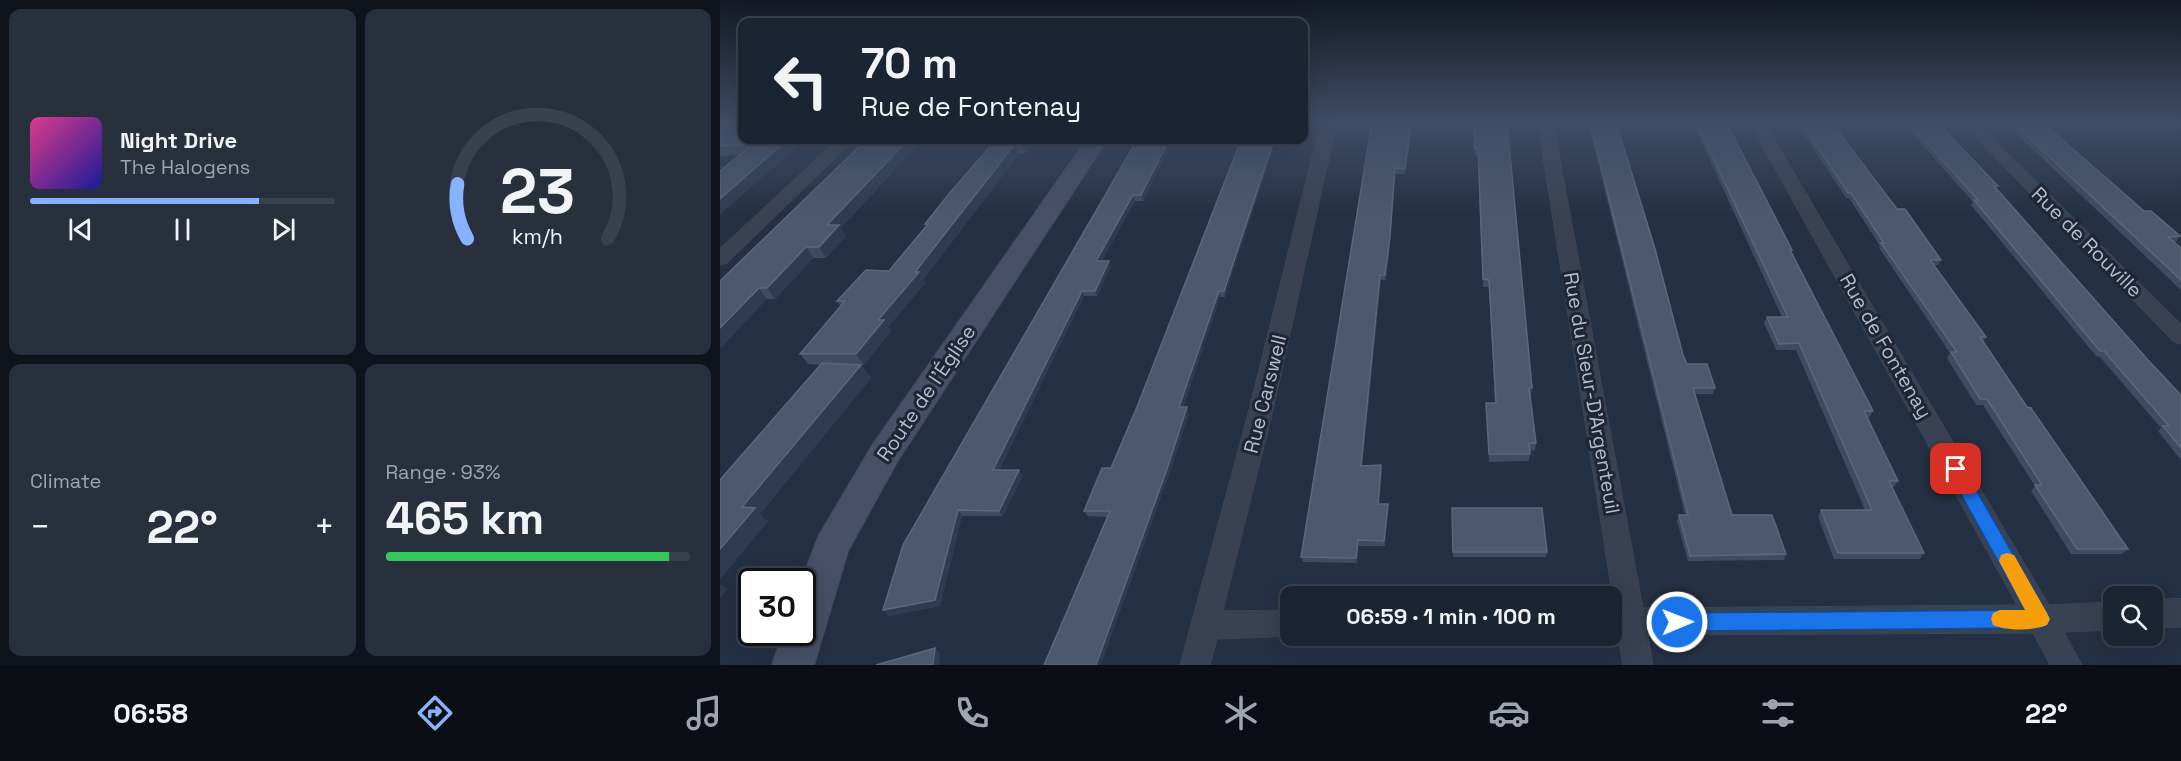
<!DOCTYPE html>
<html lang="en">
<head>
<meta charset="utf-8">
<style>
	:root { --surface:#1b2432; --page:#28303e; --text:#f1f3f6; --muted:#a0a4ac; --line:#39414d; --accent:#88b1ff }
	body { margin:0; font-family:"Space Grotesk",sans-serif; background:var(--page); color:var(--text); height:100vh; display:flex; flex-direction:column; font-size:22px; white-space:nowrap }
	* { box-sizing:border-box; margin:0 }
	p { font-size:20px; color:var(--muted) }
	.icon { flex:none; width:33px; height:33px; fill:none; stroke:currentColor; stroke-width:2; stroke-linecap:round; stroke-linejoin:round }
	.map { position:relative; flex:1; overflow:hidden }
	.side { display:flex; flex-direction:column; gap:9px; padding:9px; background:#0f141c; width:720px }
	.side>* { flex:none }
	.banner { position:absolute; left:18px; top:18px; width:570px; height:126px; border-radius:12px; box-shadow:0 6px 24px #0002,0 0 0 2px var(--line); background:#1b2432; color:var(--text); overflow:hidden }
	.buttons { position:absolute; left:1383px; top:586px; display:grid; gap:12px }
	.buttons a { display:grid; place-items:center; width:60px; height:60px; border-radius:12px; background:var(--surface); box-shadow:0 6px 24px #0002,0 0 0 2px var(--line); font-size:30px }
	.speed { position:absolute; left:18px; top:568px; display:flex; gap:12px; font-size:30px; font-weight:700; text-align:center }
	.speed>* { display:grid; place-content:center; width:78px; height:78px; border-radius:50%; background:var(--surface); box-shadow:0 6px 24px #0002,0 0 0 2px var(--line); line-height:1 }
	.speed .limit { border:3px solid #111; border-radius:9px; background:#fff; color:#111 }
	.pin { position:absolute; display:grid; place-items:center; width:51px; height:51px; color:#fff; margin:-26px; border-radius:12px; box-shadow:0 3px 9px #0006 }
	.me { position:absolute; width:66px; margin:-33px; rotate:89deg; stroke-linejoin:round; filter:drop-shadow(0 0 4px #0008) }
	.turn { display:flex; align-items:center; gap:21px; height:126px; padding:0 24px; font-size:27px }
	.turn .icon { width:78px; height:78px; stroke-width:2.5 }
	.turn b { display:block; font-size:42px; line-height:51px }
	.big { font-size:45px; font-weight:800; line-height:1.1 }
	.side .widget { flex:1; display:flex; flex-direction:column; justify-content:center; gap:9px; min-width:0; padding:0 21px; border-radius:12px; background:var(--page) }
	.side .dial { align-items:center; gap:0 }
	.dial svg { height:156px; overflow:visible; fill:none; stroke:var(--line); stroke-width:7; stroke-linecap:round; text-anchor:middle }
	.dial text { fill:var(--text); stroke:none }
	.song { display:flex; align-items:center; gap:18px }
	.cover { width:72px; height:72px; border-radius:9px; background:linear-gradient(135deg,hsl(330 70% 55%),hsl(240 70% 35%)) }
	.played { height:6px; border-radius:3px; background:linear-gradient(90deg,var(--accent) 75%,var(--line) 75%) }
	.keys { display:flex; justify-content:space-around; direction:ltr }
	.heat { display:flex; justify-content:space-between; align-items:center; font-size:33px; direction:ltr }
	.charge { height:9px; border-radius:4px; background:linear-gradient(90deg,#34c759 93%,var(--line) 0) }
	.side .tiles { flex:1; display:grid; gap:9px; grid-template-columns:repeat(2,1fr) }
	.trip { position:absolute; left:560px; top:586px; width:342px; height:60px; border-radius:12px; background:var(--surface); box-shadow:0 6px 24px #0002,0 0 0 2px var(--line); font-weight:800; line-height:60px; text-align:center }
	.tab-bar { display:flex; height:96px; justify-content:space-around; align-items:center; background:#0b0e14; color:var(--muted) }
	.tab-bar .icon { width:42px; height:42px }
	.tab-bar .active { color:var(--accent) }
	.tab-bar b { font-size:27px; color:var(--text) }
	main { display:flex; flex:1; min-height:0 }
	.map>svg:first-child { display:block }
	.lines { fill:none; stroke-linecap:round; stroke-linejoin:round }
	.street-casing { stroke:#424b5c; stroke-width:1 }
	.secondary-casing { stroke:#424b5c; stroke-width:2 }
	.street { fill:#384252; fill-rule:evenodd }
	.secondary { fill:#465066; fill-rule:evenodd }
	.wall { fill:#3e4c61 }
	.shaded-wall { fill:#2e3b50 }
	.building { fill:#4b586d; stroke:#5b687c; stroke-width:1.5 }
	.route { fill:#1a73e8; stroke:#114b97; stroke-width:1.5 }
	.slow { fill:#f59e0b }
	.labels { text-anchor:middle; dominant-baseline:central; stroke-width:6; stroke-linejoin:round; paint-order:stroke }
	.street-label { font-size:20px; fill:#b5bdcc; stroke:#1d2738 }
</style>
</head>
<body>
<main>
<section class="side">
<div class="tiles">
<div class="widget">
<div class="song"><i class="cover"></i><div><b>Night Drive</b><p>The Halogens</p></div></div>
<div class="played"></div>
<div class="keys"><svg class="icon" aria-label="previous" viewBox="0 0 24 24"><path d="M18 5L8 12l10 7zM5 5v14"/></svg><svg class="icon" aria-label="pause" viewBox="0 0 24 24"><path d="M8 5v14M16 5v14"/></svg><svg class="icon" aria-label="next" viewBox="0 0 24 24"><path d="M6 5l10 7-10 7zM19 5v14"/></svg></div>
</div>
<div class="widget dial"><svg viewBox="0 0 100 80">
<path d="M14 69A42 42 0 1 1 86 69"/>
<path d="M14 69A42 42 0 0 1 9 41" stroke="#88b1ff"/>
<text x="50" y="56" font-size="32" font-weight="700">23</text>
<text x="50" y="72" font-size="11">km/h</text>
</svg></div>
<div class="widget"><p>Climate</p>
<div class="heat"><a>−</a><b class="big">22°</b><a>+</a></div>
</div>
<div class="widget"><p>Range · 93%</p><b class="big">465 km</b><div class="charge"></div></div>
</div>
</section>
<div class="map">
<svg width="1461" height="665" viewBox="0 0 1461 665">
	<rect width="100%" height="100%" fill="#243043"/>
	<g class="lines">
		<g class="street-casing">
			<g id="street">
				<polygon points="601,122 617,122 553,410 503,611 570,610 570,636 575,636 497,639 490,665 460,665 529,410"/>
				<polygon points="818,122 833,122 923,608 1297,605 1029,122 1044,122 1329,605 1394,602 1394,630 1344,632 1362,665 1330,665 1313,633 928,635 933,665 903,665 898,636 891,636 891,608 894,608"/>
				<polygon points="1241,122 1256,122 1461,324 1461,344 1454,342"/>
				<polygon points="1452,122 1461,122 1461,127 1455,125"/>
				<polygon points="117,140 134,140 7,263 0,265 0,249"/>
				<polygon points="1461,599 1461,627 1432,628 1432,600"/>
			</g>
		</g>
		<g class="secondary-casing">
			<polygon id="secondary" points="366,140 387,140 177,462 128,551 94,665 52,665 63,633 82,633 81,582 98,537 153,444"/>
		</g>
		<use href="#street" class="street"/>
		<use href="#secondary" class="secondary"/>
	</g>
	<g class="wall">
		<polygon points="0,122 84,140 11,205 19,155 0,156"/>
		<polygon points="652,122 689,125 691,130 685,174 675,174 670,242 666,280 661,280 642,466 661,465 662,471 659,504 668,504 668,509 665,546 639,546 637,563 583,562 581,557"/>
		<polygon points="754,122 812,388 811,395 810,395 816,443 815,450 810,451 809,461 769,462 766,403 775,403 769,287 763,287 758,156 755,156"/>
		<polygon points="868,122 896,122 963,355 967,364 995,388 993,394 975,394 1012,515 1066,554 1064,560 968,561 957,521 959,515 965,515"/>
		<polygon points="976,122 1006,122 1072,250 1071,253 1153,411 1149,418 1147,418 1178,481 1174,487 1172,487 1204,553 1200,559 1114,559 1098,517 1101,510 1145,510 1076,350 1056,350 1044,323 1047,317 1062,317 976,130 977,125"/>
		<polygon points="1076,122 1111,122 1177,209 1221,260 1218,265 1214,265 1266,337 1263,342 1307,407 1408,549 1402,554 1351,554 1311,491 1315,486 1263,405 1256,405 1227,358 1230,353 1159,248 1160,246 1129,198 1126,198"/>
		<polygon points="1182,122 1217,122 1278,186 1276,188 1428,360 1461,395 1461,460 1438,431 1441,428 1380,357 1376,356 1251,205 1253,202"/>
		<polygon points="1284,122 1322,122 1424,211 1460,236 1456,242 1454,242 1461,248 1461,290"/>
		<polygon points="146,140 202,140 121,228 126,236 106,258 93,258 55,299 47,299 0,281"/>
		<polygon points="271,140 315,140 305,154 299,154 203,280 205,283 168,327 171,331 144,365 141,365 151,378 40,514 48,521 0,579 0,480 101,365 88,364 80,354 121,306 117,301 169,271 207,226 205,224 269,148 267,143"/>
		<polygon points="417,140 453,140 423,201 415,201 382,261 391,267 377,296 364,296 279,470 299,470 303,476 283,516 242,516 220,606 168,616"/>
		<polygon points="521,140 505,297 500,297 463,407 469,413 449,475 387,517 367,516 364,511 391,468 417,407"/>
		<polygon points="732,509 827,552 826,557 733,557"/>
	</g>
	<g class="shaded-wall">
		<polygon points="691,125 691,130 685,174 685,169"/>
		<polygon points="67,140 84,140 0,215 0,199"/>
		<polygon points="188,140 202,140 121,228 126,236 106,258 99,247 107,225"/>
		<polygon points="304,140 315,140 305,154 301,144"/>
		<polygon points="449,140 453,140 423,201 421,195"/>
		<polygon points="554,140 556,140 505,297 504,291"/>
		<polygon points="295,144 299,154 203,280 205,283 168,327 171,331 144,365 136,354 158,320"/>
		<polygon points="675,168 670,242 666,280 665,275"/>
		<polygon points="413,195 415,201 379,267 376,261"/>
		<polygon points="86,247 93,258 55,299 47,288"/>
		<polygon points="389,261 391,267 377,296 375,291"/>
		<polygon points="660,275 661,280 641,471 641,466"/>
		<polygon points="39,288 47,299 0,349 0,328"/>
		<polygon points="362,291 364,296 276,475 273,470"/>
		<polygon points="499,291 500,297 461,413 459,407"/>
		<polygon points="141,365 151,378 40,514 48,521 0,579 0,549 22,507"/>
		<polygon points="467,407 469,413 449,475 381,665 376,665"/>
		<polygon points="661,465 662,471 658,509 658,504"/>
		<polygon points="299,470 303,476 283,516 279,511"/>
		<polygon points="668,504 668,509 665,546 664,541"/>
		<polygon points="238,510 242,516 220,606 168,616 163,610"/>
		<polygon points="638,540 639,546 637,563 636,558"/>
		<polygon points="0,584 7,589 0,598"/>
		<polygon points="215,648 220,653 219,665 213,665"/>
	</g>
	<g class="building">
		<polygon points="0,122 22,122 22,140 67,140 0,199 0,171 32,145 0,146"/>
		<polygon points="652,122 688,122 688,125 691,125 685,169 675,168 670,236 665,275 660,275 641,466 661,465 658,504 668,504 664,541 638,540 636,558 581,557"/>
		<polygon points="754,122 787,122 812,388 809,388 816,443 809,443 810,454 769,454 766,403 776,403 769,280 763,279 758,149 755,149"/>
		<polygon points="870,122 896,122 935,249 963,355 967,364 987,364 995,388 973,388 1012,515 1052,515 1066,554 970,556 959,515 968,515"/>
		<polygon points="980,122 1006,122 1035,178 1072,250 1070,250 1153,411 1144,411 1178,481 1169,481 1204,553 1118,553 1101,510 1152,510 1079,343 1059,344 1047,317 1068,317 977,124 981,124"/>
		<polygon points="1081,122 1111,122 1177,209 1185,209 1221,260 1210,260 1266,337 1260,337 1307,407 1311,408 1408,549 1357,549 1315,485 1322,485 1267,399 1260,399 1231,352 1237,352 1161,243 1164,243 1131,193 1128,193"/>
		<polygon points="1188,122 1217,122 1278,186 1274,186 1428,360 1461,395 1461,448 1443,426 1449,426 1384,351 1380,351 1254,200 1258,200"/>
		<polygon points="1292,122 1322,122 1424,211 1431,211 1460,236 1448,237 1461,248 1461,280"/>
		<polygon points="146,140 188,140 107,225 119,225 99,247 86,247 47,288 39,288 0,328 0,281"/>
		<polygon points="271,140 304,140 301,144 295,144 195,272 199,272 158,320 164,320 136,354 80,354 125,301 117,301 146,270 169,271 208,224 205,224 228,195 273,143 267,143"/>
		<polygon points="417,140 449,140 421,195 413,195 376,261 389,261 375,291 362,291 273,470 299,470 279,511 238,510 215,600 163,610 183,545"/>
		<polygon points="521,140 554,140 504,291 499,291 459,407 467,407 447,469 376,665 324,665 390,511 364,511 382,468 391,468 417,407"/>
		<polygon points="102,363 141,365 22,507 35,508 0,549 0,480"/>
		<polygon points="732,508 822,508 827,552 733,552"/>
		<polygon points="215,648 213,665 156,665"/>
	</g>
	<linearGradient id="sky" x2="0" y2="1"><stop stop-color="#141a25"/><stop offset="0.57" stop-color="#3f4e66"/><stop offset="1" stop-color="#3f4e66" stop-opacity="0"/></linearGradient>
	<rect width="1461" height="215" fill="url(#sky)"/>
	<polygon class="route" points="1236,462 1241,464 1327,613 1330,619 1327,625 1320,628 957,631 950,628 947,622 950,616 957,613 1305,610 1227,469 1230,464"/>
	<path class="slow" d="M1287,553L1294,555L1327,613L1330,619L1327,625C1313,631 1287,631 1273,625L1271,619L1273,613L1280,610H1305L1279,561L1281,555Z"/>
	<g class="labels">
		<g class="street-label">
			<text transform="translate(1367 242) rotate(45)">Rue de Rouville</text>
			<text transform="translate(1166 346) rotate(60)">Rue de Fontenay</text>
			<text transform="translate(206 393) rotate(-56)">Route de l'Église</text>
			<text transform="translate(872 393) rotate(80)">Rue du Sieur-D'Argenteuil</text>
			<text transform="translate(545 394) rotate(-76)">Rue Carswell</text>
		</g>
	</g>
</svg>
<div class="buttons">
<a><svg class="icon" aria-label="search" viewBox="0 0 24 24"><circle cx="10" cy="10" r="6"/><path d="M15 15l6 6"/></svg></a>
</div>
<div class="speed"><div class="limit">30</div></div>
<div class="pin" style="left:1236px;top:469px;background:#d93025"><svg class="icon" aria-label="arrive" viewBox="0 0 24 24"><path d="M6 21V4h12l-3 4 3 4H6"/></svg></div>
<svg class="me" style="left:957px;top:622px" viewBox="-20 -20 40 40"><circle r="17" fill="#1a73e8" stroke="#fff" stroke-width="3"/><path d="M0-11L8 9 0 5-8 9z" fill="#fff"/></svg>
<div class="trip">06:59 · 1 min · 100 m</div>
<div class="banner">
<div class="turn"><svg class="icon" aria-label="left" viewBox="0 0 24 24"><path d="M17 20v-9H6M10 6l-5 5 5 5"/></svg><div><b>70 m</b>Rue de Fontenay</div></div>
</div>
</div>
</main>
<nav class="tab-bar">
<b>06:58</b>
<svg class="icon active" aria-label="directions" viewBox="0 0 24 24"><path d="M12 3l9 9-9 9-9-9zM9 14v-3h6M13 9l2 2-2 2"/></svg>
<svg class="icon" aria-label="music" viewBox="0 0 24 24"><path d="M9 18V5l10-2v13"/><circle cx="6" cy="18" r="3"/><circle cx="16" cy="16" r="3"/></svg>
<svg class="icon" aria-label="phone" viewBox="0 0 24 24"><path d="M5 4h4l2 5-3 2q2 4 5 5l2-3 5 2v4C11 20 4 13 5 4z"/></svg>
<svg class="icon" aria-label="climate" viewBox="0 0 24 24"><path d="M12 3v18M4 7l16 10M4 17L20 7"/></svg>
<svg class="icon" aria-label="car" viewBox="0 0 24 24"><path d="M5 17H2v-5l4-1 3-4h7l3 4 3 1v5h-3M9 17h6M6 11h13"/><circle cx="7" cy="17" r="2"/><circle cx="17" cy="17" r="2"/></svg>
<svg class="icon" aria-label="filters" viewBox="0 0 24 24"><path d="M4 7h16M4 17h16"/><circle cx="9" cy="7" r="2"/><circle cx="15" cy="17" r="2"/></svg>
<b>22°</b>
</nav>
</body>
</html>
